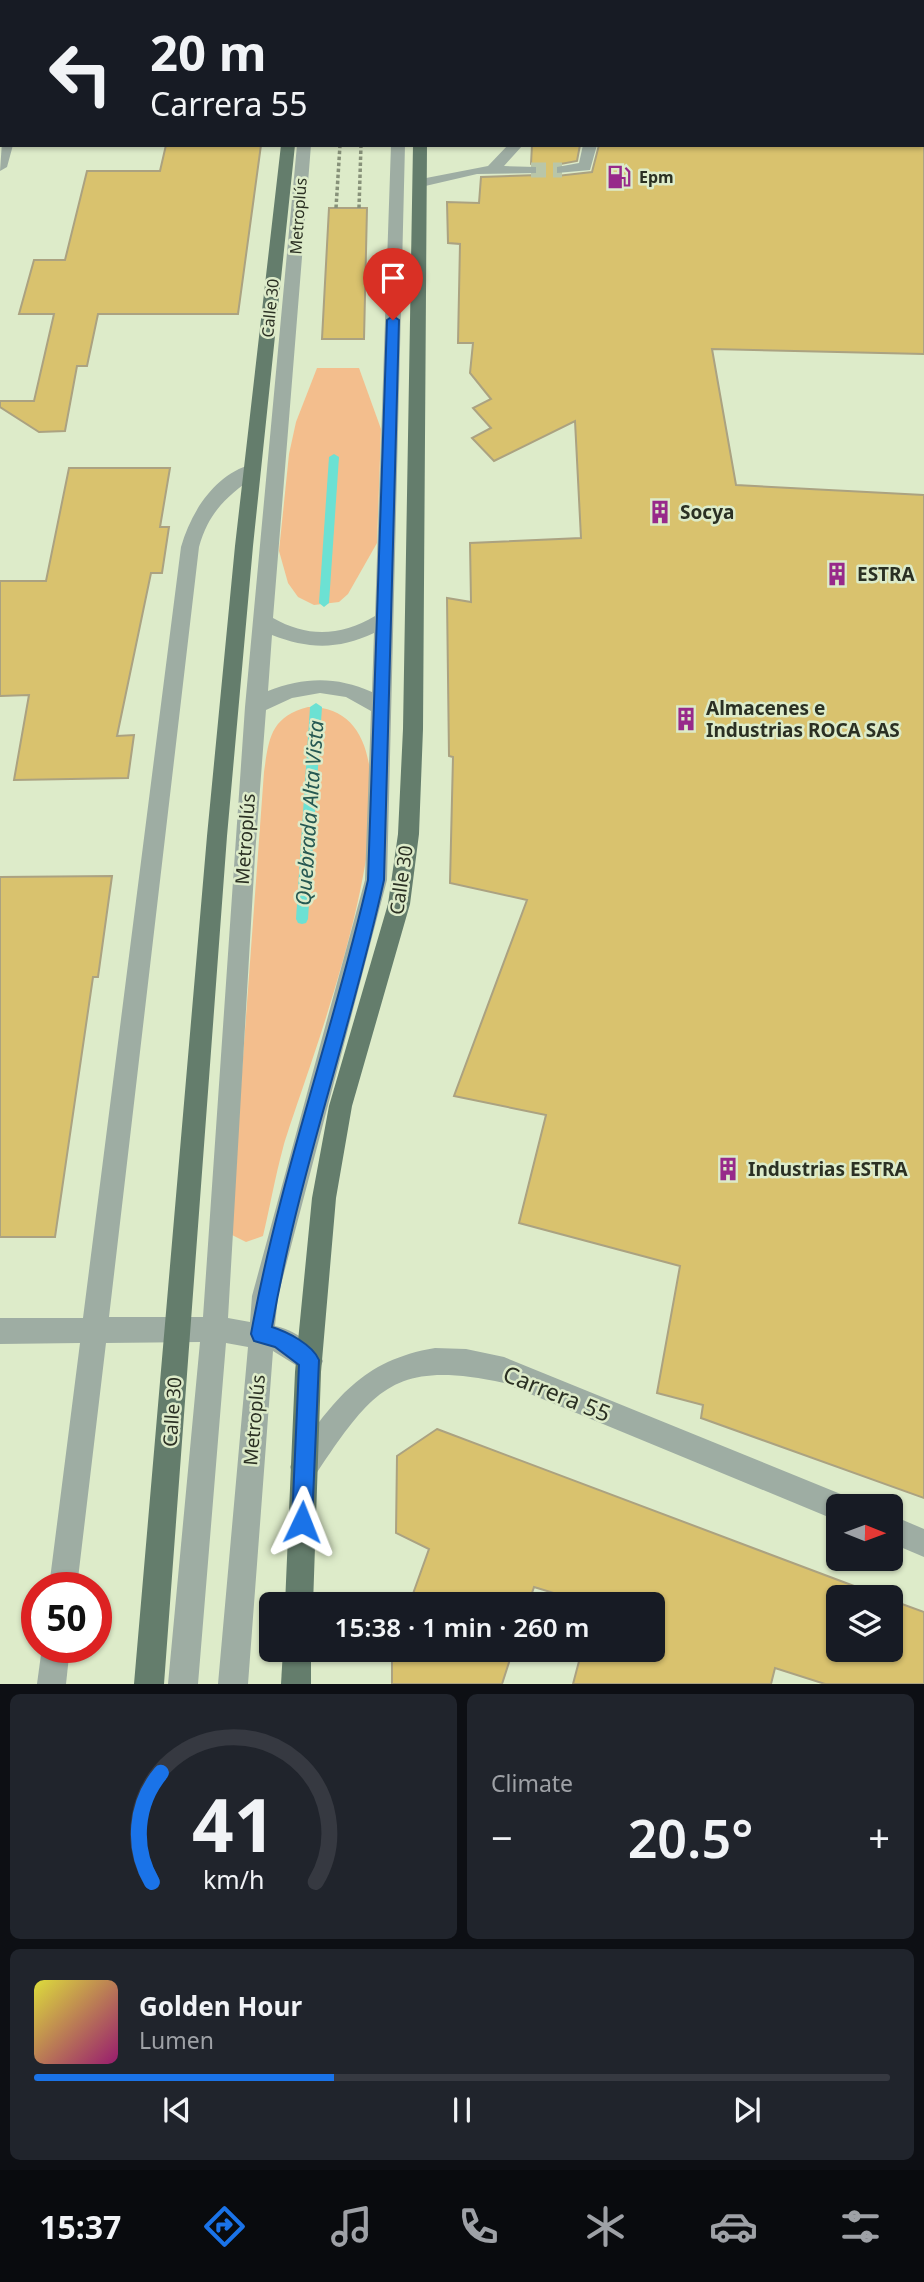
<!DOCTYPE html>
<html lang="en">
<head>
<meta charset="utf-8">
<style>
	:root { --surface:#171b24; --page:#20242c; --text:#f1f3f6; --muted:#9ea1a6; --line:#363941; --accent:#1a73e8 }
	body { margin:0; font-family:"Noto Sans",sans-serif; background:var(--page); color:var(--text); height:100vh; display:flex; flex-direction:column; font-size:26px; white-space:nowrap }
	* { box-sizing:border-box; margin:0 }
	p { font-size:23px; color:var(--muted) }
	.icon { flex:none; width:38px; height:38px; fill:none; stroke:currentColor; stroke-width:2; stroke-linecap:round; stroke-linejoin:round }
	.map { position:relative; height:1684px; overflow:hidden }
	.side { display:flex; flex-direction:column; gap:10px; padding:10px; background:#0d0f14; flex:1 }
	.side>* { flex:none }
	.banner { position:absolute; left:0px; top:0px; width:924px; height:147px; box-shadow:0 2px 5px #0004; background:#171b24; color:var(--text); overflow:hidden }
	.needle { width:46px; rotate:91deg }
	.buttons { position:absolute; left:826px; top:1494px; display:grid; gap:14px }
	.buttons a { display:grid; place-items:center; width:77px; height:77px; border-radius:10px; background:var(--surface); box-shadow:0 2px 5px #0004; font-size:35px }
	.speed { position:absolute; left:21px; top:1572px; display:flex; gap:14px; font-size:35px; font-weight:700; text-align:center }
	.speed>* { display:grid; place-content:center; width:91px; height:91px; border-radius:50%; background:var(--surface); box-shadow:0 2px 5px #0004; line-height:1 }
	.speed .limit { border:10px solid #d22; background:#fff; color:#111 }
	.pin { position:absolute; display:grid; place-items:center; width:60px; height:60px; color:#fff; margin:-72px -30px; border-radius:50% 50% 50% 0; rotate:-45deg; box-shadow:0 0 7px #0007 }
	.pin .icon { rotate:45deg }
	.me { position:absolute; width:77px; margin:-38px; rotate:2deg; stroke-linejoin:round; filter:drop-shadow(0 0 5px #0008) }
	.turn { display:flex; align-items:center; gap:24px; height:147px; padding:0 35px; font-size:32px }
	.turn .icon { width:91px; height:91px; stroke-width:2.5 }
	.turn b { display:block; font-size:49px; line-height:60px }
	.big { font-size:52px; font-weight:600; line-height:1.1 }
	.side .widget { flex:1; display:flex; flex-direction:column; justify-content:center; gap:10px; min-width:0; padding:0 24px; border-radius:10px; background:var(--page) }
	.side .dial { align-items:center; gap:0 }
	.dial svg { height:182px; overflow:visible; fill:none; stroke:var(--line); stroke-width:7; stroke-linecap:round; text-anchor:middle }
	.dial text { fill:var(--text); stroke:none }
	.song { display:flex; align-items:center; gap:21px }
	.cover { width:84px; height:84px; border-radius:10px; background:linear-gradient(135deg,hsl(60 70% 55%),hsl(320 70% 35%)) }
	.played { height:7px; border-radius:4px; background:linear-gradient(90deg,var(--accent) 35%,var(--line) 35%) }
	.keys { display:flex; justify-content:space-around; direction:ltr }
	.heat { display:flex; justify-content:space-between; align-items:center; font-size:38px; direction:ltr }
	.side .tiles { flex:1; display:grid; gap:10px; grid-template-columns:1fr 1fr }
	.widget:last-child { grid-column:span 2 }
	.trip { position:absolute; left:259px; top:1592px; width:406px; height:70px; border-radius:10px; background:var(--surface); box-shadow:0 2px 5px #0004; font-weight:600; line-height:70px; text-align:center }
	.dock { display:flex; height:112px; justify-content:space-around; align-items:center; background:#090b0e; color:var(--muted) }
	.dock .icon { width:49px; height:49px }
	.dock .on { color:var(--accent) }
	.dock b { font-size:32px; color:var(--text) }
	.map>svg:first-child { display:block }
	.green { fill:#f3be8d }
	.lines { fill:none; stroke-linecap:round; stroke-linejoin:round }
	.stream { fill:#6ce1d3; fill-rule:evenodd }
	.building { fill:#d9c26e; stroke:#aba281; stroke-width:2 }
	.minor-tunnel { stroke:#b9c6a8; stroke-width:15; stroke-dasharray:15 7; stroke-linecap:butt }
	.path { stroke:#879179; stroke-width:3.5; stroke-dasharray:3.5 2.5; stroke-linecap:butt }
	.minor { fill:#9eada3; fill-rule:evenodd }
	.major { fill:#647d6c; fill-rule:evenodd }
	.route { fill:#1a73e8; stroke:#114b97; stroke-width:2 }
	.labels { text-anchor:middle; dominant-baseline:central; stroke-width:5; stroke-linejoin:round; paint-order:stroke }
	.far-poi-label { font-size:16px; font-weight:bold; fill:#2b3023; stroke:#ddebc9; text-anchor:start }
	.far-street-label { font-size:16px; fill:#2b3023; stroke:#ddebc9 }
	.poi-label { font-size:19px; font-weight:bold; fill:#2b3023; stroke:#ddebc9; text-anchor:start }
	.street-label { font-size:19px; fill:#2b3023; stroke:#ddebc9 }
	.water-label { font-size:21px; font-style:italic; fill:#265852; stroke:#ddebc9 }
	.near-street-label { font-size:23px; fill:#2b3023; stroke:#ddebc9 }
</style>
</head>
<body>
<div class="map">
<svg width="924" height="1684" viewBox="0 0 924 1684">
	<rect width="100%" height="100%" fill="#ddebc9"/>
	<g class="green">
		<polygon points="317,368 359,368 381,429 377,543 348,594 339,602 314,605 298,597 288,583 279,551 289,454 296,422"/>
		<path d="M308,707C456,705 302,1078 283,1148C275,1177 270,1207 263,1236L246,1242L230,1234L264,772C269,737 271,717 308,707Z"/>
	</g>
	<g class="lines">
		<g class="stream">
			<rect x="351" y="0" width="8" height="2"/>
			<polygon points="334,454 339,457 329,603 324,607 319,603 329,457"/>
			<polygon points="316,703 322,707 308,919 306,923 302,924 298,923 296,919 310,707"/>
		</g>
	</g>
	<g class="building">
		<polygon points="166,145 261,145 238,314 98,314 87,366 77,366 65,431 39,432 0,407 0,401 34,401 54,314 19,314 34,260 65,260 87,171 160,171"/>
		<polygon points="532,145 580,145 577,161 555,165 557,176 592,172 599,145 924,145 924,354 712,349 736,485 924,495 924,1498 701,1418 703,1405 657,1393 680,1266 519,1223 546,1115 454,1096 527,900 450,883 453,757 449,756 447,598 471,602 470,543 581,538 575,421 494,461 472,438 491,428 473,408 491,399 470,373 473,343 458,343 460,244 448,243 447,202 479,203 481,177 538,175 538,165 531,164"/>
		<polygon points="329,208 367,208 364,339 322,339"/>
		<polygon points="69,468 170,468 160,527 169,527 162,573 151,573 117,736 134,735 128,778 14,780 29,695 0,696 0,581 46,581"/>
		<polygon points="112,876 98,977 93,977 55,1237 0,1237 0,877"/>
		<polygon points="437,1429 886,1598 838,1598 838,1650 891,1650 891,1600 924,1612 924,1684 825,1684 775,1668 771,1684 573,1684 582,1650 653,1650 653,1605 593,1605 534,1587 528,1605 409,1605 429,1549 396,1533 397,1456"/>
		<polygon points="513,1650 502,1684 392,1684 392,1650"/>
	</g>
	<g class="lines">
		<polyline class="minor-tunnel" points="531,170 562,170"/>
		<g class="path">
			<polyline points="336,208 340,145"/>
			<polyline points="359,208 361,145"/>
		</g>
		<g class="minor">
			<polygon points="68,0 80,0 67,2"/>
			<rect x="313" y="0" width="12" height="2"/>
			<rect x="394" y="0" width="12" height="2"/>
			<polygon points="2,142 2,145 13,145 7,167 0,171"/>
			<path d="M297,145H311L273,618C308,638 341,636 375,616L391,145H405L387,880L278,1296L275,1326C293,1329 316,1345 323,1361L319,1370L310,1374L273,1351L248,1684H218L248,1347L226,1343L198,1684H168L200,1342L106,1343L77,1587H49L80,1343L0,1344V1318H83L181,547C191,512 214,475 252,464L261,470L258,474C228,495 209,511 199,547L109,1317H203L245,707ZM374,633L372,692C336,676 304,677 268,691L272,635C308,649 338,650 374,633ZM320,693L346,697L371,711L365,880L252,1296L250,1322L228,1318L255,855L266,710L292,698Z"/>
			<polygon points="508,145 523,145 504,166 536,167 536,173 477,174 421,187 414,183 421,179 488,166"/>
			<polygon points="583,145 597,145 590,170 557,173 557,167 579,163"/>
			<path d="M435,1348L466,1349L504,1357L848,1497L852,1507H838V1521L504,1383C393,1359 373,1389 314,1477L304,1481L294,1477L290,1467L294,1457C334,1400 362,1360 435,1348Z"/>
			<polygon points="891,1515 924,1529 924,1557 891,1543"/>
			<polygon points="42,1647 70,1647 66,1684 37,1684"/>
		</g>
		<g class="major">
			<rect x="298" y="0" width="12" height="2"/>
			<rect x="414" y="0" width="12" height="2"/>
			<rect x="0" y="78" width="2" height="8"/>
			<rect x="922" y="100" width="2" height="8"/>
			<rect x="0" y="102" width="2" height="8"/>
			<polygon points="281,145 295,145 253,546 227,836 164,1684 134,1684 207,836 235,546"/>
			<polygon points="413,145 427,145 423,729 419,834 410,904 352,1106 336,1198 321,1372 313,1605 285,1605 295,1372 312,1198 329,1106 388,904 398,834 403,729"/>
			<polygon points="283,1650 311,1650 311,1684 281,1684"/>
		</g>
	</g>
	<path class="route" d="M393,316L399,320L384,880C351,1030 298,1175 272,1327C288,1332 313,1345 319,1360L312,1522L309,1530L302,1533L295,1530L292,1522L299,1365L275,1347L254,1341L251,1334C279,1179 333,1032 368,880L387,320Z"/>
	<defs>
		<g id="fuel-bare" transform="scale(1.89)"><path d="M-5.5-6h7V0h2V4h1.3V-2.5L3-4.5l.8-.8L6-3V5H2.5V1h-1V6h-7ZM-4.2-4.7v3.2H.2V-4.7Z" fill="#97298a" stroke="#ddebc9" stroke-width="2.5" paint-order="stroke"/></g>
		<g id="building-bare" transform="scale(1.89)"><path d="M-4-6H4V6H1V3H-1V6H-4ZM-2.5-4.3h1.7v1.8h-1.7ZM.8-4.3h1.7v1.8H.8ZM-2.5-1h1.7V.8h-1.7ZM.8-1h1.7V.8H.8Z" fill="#97298a" stroke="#ddebc9" stroke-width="2.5" paint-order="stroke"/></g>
	</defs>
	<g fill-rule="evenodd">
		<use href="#fuel-bare" x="619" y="177"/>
		<use href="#building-bare" x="660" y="512"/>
		<use href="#building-bare" x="837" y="574"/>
		<use href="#building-bare" x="686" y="719"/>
		<use href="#building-bare" x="728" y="1169"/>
	</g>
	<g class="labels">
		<g class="far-poi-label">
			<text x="639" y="177">Epm</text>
		</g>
		<g class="far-street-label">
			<text transform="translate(298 216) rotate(-86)">Metroplús</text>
			<text transform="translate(270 308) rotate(-84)">Calle 30</text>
		</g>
		<g class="poi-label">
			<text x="680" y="512">Socya</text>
			<text x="857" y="574">ESTRA</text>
			<text x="706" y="708">Almacenes e<tspan x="706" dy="22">Industrias ROCA SAS</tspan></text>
			<text x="748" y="1169">Industrias ESTRA</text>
		</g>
		<g class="street-label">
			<text transform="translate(245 839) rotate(-86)">Metroplús</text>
			<text transform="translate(401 880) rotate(-82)">Calle 30</text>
			<text transform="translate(172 1412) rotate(-86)">Calle 30</text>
			<text transform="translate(254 1420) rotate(-85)">Metroplús</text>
		</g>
		<g class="water-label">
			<text transform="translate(309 813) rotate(-86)">Quebrada Alta Vista</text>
		</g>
		<g class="near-street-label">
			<text transform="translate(557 1393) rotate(22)">Carrera 55</text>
		</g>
	</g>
</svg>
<div class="buttons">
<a><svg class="needle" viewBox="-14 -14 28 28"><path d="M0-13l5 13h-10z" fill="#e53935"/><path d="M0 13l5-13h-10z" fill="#9ea1a6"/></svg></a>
<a><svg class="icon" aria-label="layers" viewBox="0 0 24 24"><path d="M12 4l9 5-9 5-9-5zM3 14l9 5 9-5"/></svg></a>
</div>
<div class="speed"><div class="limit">50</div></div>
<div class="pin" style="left:393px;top:320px;background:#d93025"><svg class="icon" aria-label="arrive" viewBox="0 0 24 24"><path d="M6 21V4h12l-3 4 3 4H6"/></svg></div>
<svg class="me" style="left:302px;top:1522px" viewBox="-20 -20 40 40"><path d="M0-17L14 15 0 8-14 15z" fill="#1a73e8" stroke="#fff" stroke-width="4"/></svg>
<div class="trip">15:38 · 1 min · 260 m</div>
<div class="banner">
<div class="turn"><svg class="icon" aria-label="left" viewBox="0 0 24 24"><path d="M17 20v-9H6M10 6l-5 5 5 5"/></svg><div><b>20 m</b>Carrera 55</div></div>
</div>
</div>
<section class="side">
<div class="tiles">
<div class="widget dial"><svg viewBox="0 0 100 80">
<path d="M14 69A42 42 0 1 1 86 69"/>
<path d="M14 69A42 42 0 0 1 18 21" stroke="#1a73e8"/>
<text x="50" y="56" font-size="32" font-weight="700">41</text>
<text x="50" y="72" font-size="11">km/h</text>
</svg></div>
<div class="widget"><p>Climate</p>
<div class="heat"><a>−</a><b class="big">20.5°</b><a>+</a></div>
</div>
<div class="widget">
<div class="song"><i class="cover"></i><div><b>Golden Hour</b><p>Lumen</p></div></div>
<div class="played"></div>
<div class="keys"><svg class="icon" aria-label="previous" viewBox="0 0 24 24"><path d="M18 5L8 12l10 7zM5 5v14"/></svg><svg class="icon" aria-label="pause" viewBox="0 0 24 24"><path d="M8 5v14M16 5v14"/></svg><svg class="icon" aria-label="next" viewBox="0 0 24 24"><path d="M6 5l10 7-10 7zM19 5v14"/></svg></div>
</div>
</div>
</section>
<nav class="dock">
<b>15:37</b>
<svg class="icon on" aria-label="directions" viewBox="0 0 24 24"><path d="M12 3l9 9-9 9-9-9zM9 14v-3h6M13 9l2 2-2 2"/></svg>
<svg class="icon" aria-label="music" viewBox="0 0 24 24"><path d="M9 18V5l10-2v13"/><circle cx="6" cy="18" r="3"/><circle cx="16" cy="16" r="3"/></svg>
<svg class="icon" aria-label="phone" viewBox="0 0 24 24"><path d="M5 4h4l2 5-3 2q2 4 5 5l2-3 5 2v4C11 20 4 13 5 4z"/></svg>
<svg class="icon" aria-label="climate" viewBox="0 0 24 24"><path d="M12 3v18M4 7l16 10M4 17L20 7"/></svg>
<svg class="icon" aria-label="car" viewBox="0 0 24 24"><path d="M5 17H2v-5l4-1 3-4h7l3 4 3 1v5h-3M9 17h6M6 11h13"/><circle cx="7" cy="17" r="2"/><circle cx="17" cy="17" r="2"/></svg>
<svg class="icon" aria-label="filters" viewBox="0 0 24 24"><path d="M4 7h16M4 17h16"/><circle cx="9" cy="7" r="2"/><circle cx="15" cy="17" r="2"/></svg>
</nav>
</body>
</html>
